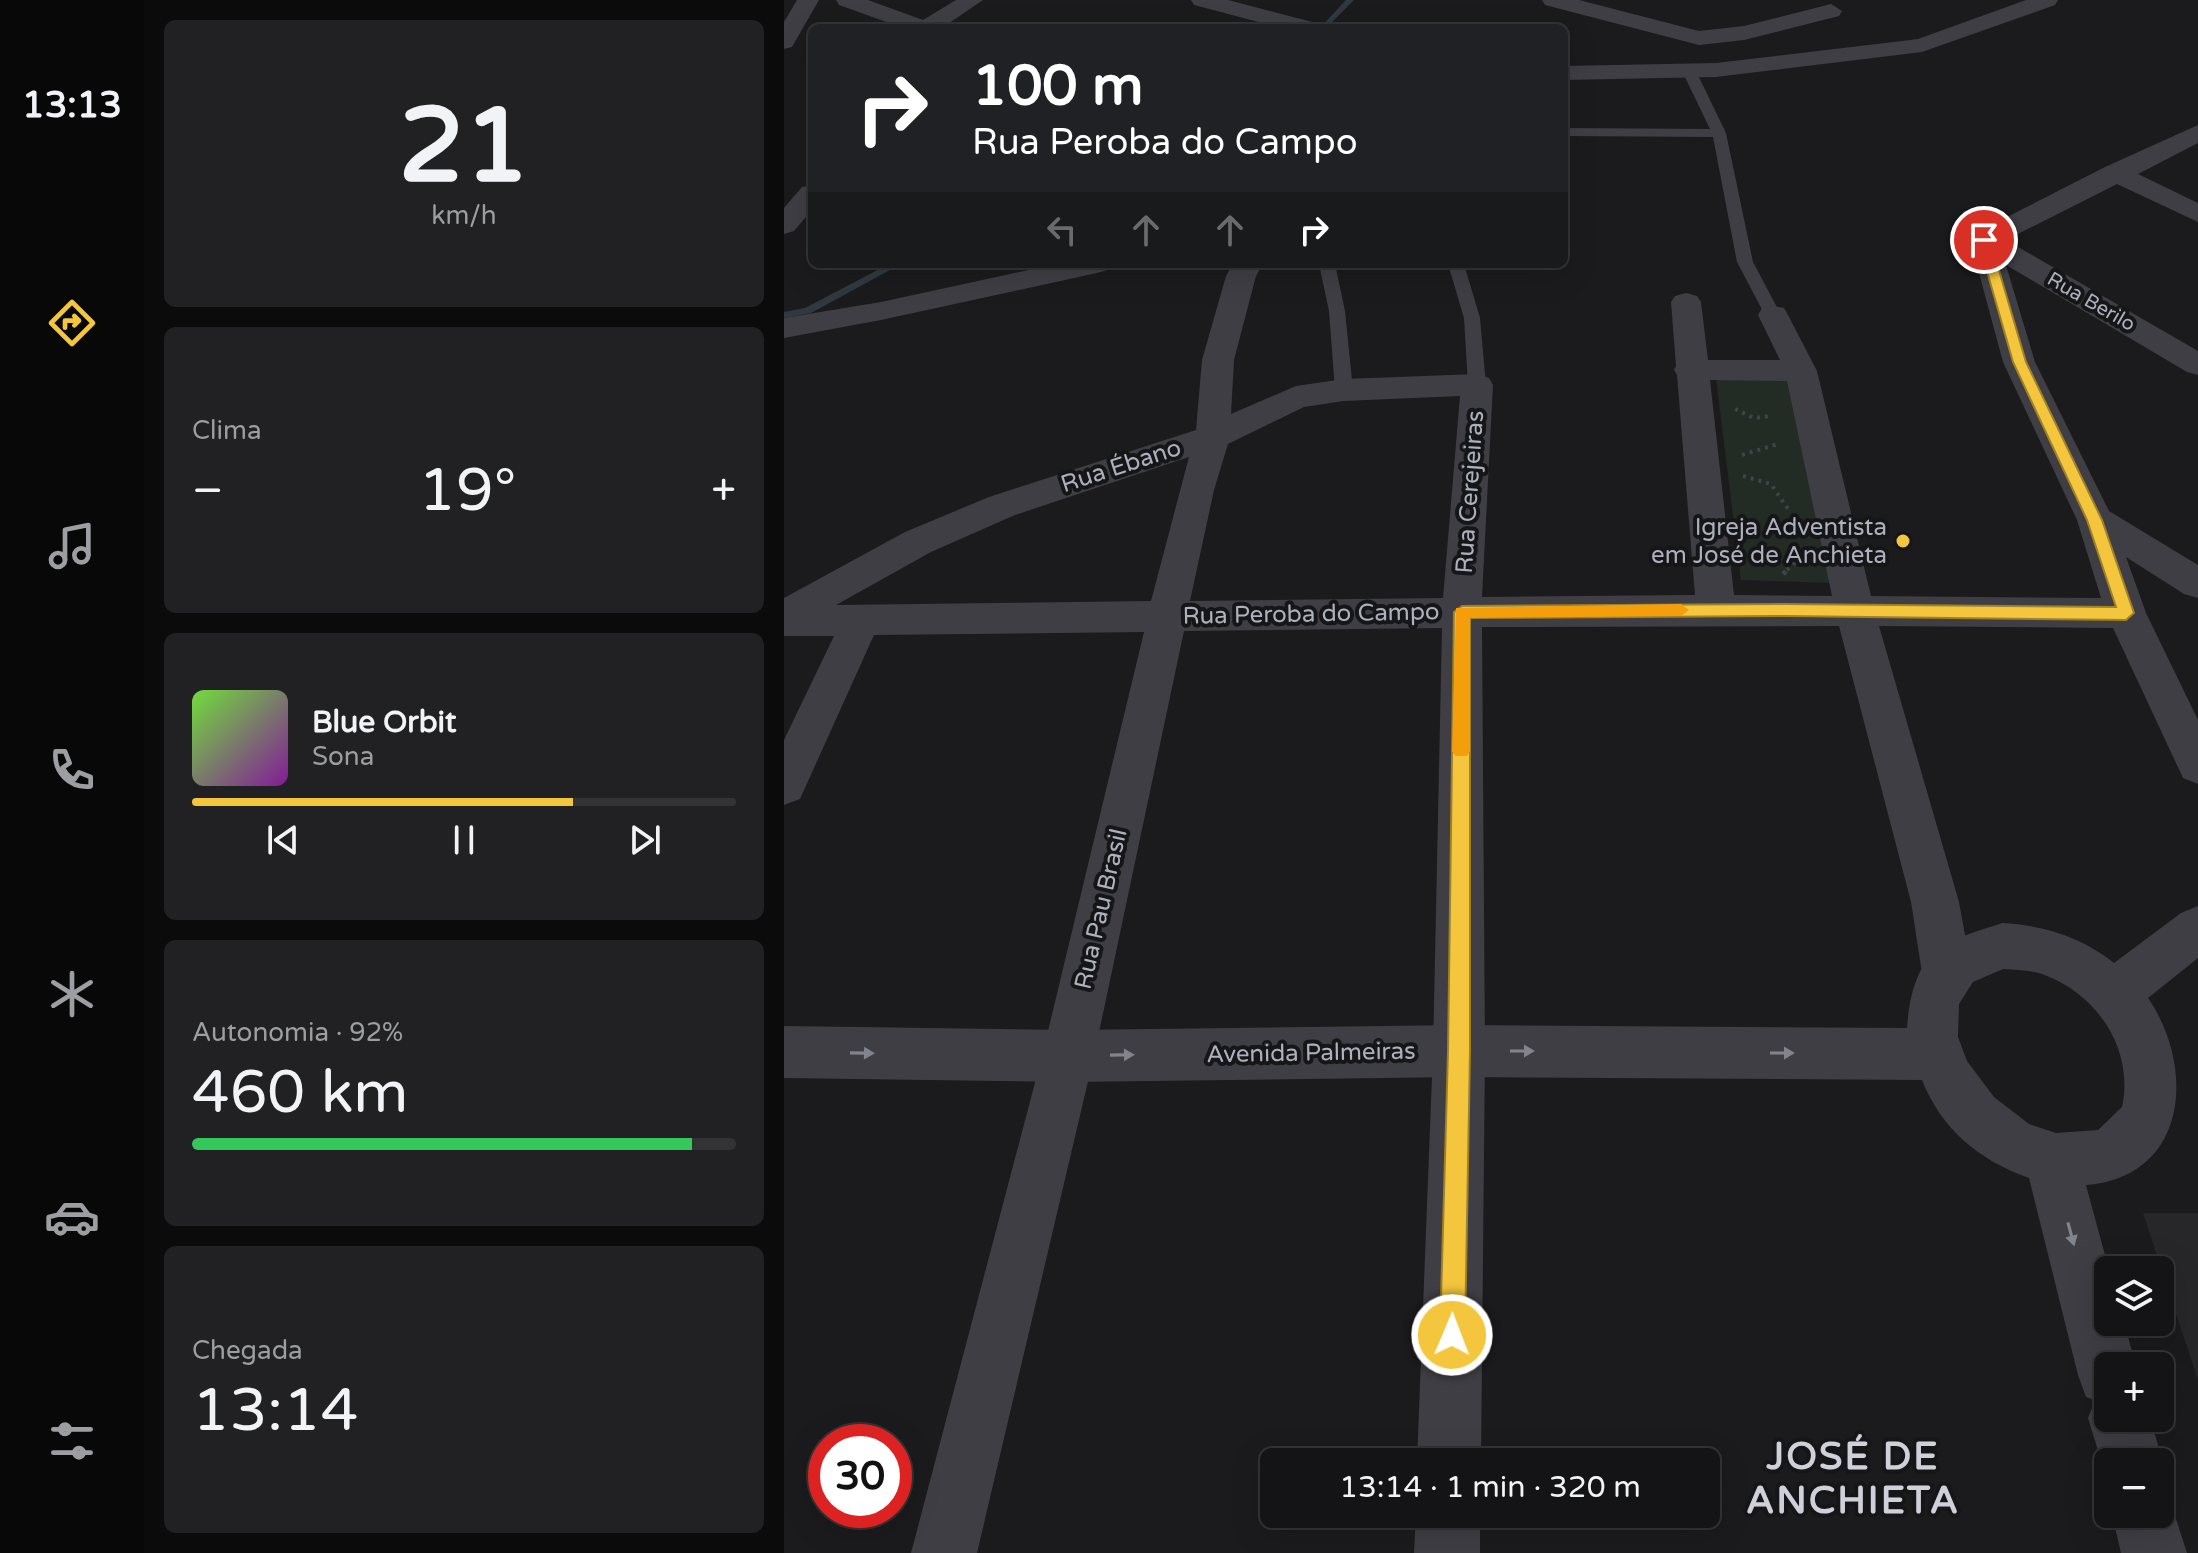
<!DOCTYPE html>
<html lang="pt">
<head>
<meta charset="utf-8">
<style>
	:root { --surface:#141416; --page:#212123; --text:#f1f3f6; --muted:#9d9ea1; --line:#333335; --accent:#f4c63d }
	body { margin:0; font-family:"Varela Round",sans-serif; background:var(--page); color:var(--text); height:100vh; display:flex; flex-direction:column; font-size:30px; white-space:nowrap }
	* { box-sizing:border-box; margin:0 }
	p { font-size:26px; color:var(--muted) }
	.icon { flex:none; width:44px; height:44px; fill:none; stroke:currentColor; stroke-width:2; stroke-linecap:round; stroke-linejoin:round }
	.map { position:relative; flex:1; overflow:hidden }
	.panel { display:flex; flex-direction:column; gap:20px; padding:20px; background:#0b0b0c; width:640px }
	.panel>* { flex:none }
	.banner { position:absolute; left:24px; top:24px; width:760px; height:244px; border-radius:12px; box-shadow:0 8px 32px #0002,0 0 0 2px var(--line); background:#202124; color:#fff; overflow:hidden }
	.controls { position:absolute; left:1310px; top:1256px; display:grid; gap:16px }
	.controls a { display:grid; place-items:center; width:80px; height:80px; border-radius:12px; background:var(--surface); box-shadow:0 8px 32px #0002,0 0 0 2px var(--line); font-size:40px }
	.speed { position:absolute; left:24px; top:1424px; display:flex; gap:16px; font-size:40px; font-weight:700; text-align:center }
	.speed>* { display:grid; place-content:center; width:104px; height:104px; border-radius:50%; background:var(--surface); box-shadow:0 8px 32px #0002,0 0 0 2px var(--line); line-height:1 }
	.speed .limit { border:12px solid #d22; background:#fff; color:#111 }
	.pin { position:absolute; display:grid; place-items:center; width:68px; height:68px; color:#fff; margin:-34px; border:4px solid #fff; border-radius:50%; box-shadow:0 2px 8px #0007 }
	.me { position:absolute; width:88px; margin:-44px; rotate:1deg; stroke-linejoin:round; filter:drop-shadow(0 0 6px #0008) }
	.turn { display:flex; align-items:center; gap:28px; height:168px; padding:0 32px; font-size:36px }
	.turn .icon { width:104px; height:104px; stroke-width:2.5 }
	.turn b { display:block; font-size:56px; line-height:68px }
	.lanes { display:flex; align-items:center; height:76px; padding:0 32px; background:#0003; justify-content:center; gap:40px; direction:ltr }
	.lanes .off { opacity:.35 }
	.big { font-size:60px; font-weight:600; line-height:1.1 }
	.panel .tile { flex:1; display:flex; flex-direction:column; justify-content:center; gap:12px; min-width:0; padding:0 28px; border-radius:12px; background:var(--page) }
	.panel .dial { align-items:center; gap:0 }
	.dial b { font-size:104px; line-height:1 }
	.song { display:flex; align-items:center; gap:24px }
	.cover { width:96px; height:96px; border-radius:12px; background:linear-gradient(135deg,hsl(100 70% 55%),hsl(290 70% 35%)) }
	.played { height:8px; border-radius:4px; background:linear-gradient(90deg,var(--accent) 70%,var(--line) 70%) }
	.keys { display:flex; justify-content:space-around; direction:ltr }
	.heat { display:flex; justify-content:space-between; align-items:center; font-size:44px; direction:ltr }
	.charge { height:12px; border-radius:6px; background:linear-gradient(90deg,#34c759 92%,var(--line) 0) }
	.trip { position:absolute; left:476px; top:1448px; width:460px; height:80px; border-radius:12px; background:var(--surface); box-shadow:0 8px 32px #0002,0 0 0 2px var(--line); font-weight:600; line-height:80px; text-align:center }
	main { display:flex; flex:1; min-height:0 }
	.menu { display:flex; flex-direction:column; width:144px; justify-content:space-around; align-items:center; background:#080809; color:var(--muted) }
	.menu .icon { width:56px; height:56px }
	.menu .current { color:var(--accent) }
	.menu b { font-size:36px; color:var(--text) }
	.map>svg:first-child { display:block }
	.built { fill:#27272a }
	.green { fill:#222c24 }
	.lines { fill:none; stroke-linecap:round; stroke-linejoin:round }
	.stream { fill:#303942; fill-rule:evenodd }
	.path-far1 { stroke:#424349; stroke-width:4; stroke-dasharray:3 5; stroke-linecap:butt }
	.path { stroke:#424349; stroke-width:5; stroke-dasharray:4 6; stroke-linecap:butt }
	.service { fill:#3e3e44; fill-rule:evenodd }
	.minor { fill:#3e3e44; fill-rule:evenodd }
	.tertiary { fill:#3e3e44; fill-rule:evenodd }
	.oneway { fill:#81838d }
	.route { fill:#f4c63d; stroke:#9f8128; stroke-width:2 }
	.slow { fill:#f59e0b }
	.poi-dot { fill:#f4c63d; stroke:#161618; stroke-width:3 }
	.labels { text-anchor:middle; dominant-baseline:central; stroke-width:8; stroke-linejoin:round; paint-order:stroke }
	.far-street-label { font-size:20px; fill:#adb1bd; stroke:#161618 }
	.street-label { font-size:24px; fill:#adb1bd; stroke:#161618 }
	.poi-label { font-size:24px; fill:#adb1bd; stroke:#161618; text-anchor:end }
	.near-district-label { font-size:38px; font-weight:bold; letter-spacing:2px; fill:#cfd0d9; stroke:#161618 }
</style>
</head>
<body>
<main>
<nav class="menu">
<b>13:13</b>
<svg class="icon current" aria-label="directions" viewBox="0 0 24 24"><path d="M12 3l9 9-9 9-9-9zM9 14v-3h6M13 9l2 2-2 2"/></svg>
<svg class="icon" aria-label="music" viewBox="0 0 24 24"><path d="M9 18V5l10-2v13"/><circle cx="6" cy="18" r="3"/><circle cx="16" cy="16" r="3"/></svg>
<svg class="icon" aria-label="phone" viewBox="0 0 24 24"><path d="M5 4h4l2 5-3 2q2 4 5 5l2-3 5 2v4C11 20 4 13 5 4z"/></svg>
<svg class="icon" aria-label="climate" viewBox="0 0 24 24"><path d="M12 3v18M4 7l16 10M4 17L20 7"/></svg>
<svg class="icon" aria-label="car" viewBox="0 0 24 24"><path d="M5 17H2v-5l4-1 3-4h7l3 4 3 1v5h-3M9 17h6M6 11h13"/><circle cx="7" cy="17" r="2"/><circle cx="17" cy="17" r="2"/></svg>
<svg class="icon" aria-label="filters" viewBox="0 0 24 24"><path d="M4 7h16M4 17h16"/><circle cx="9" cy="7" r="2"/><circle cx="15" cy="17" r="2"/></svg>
</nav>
<section class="panel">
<div class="tile dial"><b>21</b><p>km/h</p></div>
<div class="tile"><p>Clima</p>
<div class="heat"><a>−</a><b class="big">19°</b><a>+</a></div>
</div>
<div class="tile">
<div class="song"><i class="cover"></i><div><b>Blue Orbit</b><p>Sona</p></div></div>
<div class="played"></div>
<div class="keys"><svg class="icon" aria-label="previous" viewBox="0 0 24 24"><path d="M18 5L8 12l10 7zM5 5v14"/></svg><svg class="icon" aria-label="pause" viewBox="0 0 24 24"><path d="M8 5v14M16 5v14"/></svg><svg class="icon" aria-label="next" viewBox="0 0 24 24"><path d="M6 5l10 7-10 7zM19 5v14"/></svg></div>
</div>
<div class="tile"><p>Autonomia · 92%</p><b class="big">460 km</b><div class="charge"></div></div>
<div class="tile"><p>Chegada</p><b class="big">13:14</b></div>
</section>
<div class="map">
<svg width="1414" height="1553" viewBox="0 0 1414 1553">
	<rect width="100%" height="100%" fill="#1b1b1d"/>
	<polygon class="built" points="1359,1213 1414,1213 1414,1380"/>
	<polygon class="green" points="932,378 1011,380 1050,583 957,580"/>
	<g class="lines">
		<g class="stream">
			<polygon points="562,0 570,0 542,28 536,28"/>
			<polygon points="105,264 117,264 27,313 0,318 0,312 21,308"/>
		</g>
		<g class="path-far1">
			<polyline points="951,409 970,418 987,416"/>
			<polyline points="958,455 994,444"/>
			<polyline points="959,476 987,484 1006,512"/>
			<polyline points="1003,570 1017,557"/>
		</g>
		<polyline class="path" points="999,574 1005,568"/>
		<g class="service">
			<polygon points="900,68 912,71 942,133 969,262 997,315 995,319 983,319 953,262 929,137 780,136 780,128 926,129 898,71"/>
			<polygon points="535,264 551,264 561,311 569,390 560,396 551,390 545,311"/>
			<polygon points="664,264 680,264 696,318 702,385 693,391 684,385 680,318"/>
		</g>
		<g class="minor">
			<polygon points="13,0 35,0 8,47 0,49 0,22"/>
			<polygon points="52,0 84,0 139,20 172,0 199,0 158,28 119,28 55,5"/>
			<polygon points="407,0 444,0 532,23 535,28 498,28 410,5"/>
			<polygon points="758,0 795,0 915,31 960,26 1047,4 1058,11 1055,16 960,40 915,45 761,5"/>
			<polygon points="1242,0 1274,0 1271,5 1138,52 932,77 780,80 780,66 932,63 1118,41 1134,39"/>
			<path d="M1414,125V143L1354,174L1414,203V222L1333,184L1222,240L1414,351V375L1403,372L1222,265L1251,362L1325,511L1414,565V598L1400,594L1342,557L1362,613L1414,720V784L1399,778L1329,628L1095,626L1175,902L1188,973L1181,990L1163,997L1145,990L1138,973L1127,902L1055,626L698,627L701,1051L697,1462H633L649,1051L658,628L400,631L310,1056L193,1553H127L258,1056L360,632L90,635L16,799L0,805V740L50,636H0V598L121,532L205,497L412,430L418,360L442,276L449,264H479L472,276L450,360L447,414L512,386L560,379L693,374L705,378L709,385L698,597L911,595L893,375L890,370L892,366L887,302L891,296L902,293L913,296L917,302L924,360H996L974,315L978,308L989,306L1000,308L1004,315L1033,371L1087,596L1317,598L1293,520L1219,362L1186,240L1190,234L1321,167ZM926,380L1003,381L1048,596L950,595ZM676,396L659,598L406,601L430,490L444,444L520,407L560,401ZM405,457L367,601L52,605L147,552L231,515Z"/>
			<polygon points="28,185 28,210 10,231 0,234 0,208 18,187"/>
			<polygon points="272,264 328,264 323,270 313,273 97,320 0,338 0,318 97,302"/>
			<polygon points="632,1514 696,1514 696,1553 630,1553"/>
		</g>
		<g class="tertiary">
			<path d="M1414,906V958L1364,998C1412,1068 1404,1177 1302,1185L1325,1270L1324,1322H1340L1352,1366H1324V1418H1366L1379,1462L1376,1468V1462H1324V1483L1304,1418L1311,1400L1302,1397L1294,1375L1245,1178C1195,1160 1158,1130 1138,1080L675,1077L284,1082L0,1078V1026L284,1030L675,1025L1123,1028C1125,1000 1131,968 1154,949C1167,938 1201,929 1218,923C1258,925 1298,937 1330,963L1397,913ZM1219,969C1234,970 1250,970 1263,976C1316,997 1350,1052 1338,1107L1314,1130L1272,1133L1245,1124L1210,1097L1183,1061L1174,1037L1175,1004L1189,982Z"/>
			<polygon points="1376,1488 1383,1491 1403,1553 1337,1553 1328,1514 1376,1514"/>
		</g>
	</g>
	<defs><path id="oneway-solid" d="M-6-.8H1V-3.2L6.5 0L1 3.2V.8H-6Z" transform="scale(2)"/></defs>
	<g class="oneway">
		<use href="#oneway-solid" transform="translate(738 1051)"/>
		<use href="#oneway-solid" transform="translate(78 1053) rotate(1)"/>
		<use href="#oneway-solid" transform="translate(998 1053)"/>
		<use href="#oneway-solid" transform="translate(338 1055) rotate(-1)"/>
		<use href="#oneway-solid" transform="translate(1287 1234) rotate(75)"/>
	</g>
	<polygon class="route" points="1200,236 1206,240 1242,362 1318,520 1350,613 1342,620 1001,616 686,618 686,1051 681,1335 677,1344 668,1348 659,1344 656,1335 664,1051 670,612 678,606 1001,604 1332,607 1303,520 1229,362 1194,240"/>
	<polygon class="slow" points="897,604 905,610 897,616 686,618 686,751 683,756 671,756 668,751 672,608"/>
	<circle class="poi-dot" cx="1119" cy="541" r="8"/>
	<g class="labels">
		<g class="far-street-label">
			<text transform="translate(1307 302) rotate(30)">Rua Berilo</text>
		</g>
		<g class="street-label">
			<text transform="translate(337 466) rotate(-18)">Rua Ébano</text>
			<text transform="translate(686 492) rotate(-86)">Rua Cerejeiras</text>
			<text transform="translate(527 614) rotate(-1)">Rua Peroba do Campo</text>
			<text transform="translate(317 909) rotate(-77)">Rua Pau Brasil</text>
			<text transform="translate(527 1053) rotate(-1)">Avenida Palmeiras</text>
		</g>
		<g class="poi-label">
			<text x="1103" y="527">Igreja Adventista<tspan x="1103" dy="28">em José de Anchieta</tspan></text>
		</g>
		<g class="near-district-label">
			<text x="1069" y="1457">JOSÉ DE<tspan x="1069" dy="44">ANCHIETA</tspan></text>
		</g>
	</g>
</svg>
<div class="controls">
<a><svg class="icon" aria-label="layers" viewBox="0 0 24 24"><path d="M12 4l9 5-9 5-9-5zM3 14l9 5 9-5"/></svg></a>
<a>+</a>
<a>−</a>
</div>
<div class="speed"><div class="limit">30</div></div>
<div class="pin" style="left:1200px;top:240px;background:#d93025"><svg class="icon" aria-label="arrive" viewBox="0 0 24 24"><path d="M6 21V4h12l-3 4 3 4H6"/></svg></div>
<svg class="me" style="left:668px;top:1335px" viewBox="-20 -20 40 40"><circle r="17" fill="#f4c63d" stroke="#fff" stroke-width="3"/><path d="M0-11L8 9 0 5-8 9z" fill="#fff"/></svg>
<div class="trip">13:14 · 1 min · 320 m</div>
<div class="banner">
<div class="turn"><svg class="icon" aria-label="right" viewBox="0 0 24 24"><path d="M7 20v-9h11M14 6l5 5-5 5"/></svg><div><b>100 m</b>Rua Peroba do Campo</div></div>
<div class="lanes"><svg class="icon off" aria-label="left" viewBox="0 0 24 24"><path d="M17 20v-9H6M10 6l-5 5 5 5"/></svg><svg class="icon off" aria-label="ahead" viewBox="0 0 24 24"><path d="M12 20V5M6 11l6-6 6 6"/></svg><svg class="icon off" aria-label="ahead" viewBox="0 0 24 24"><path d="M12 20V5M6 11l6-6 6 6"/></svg><svg class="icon" aria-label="right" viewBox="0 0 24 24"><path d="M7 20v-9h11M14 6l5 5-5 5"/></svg></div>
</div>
</div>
</main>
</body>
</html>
